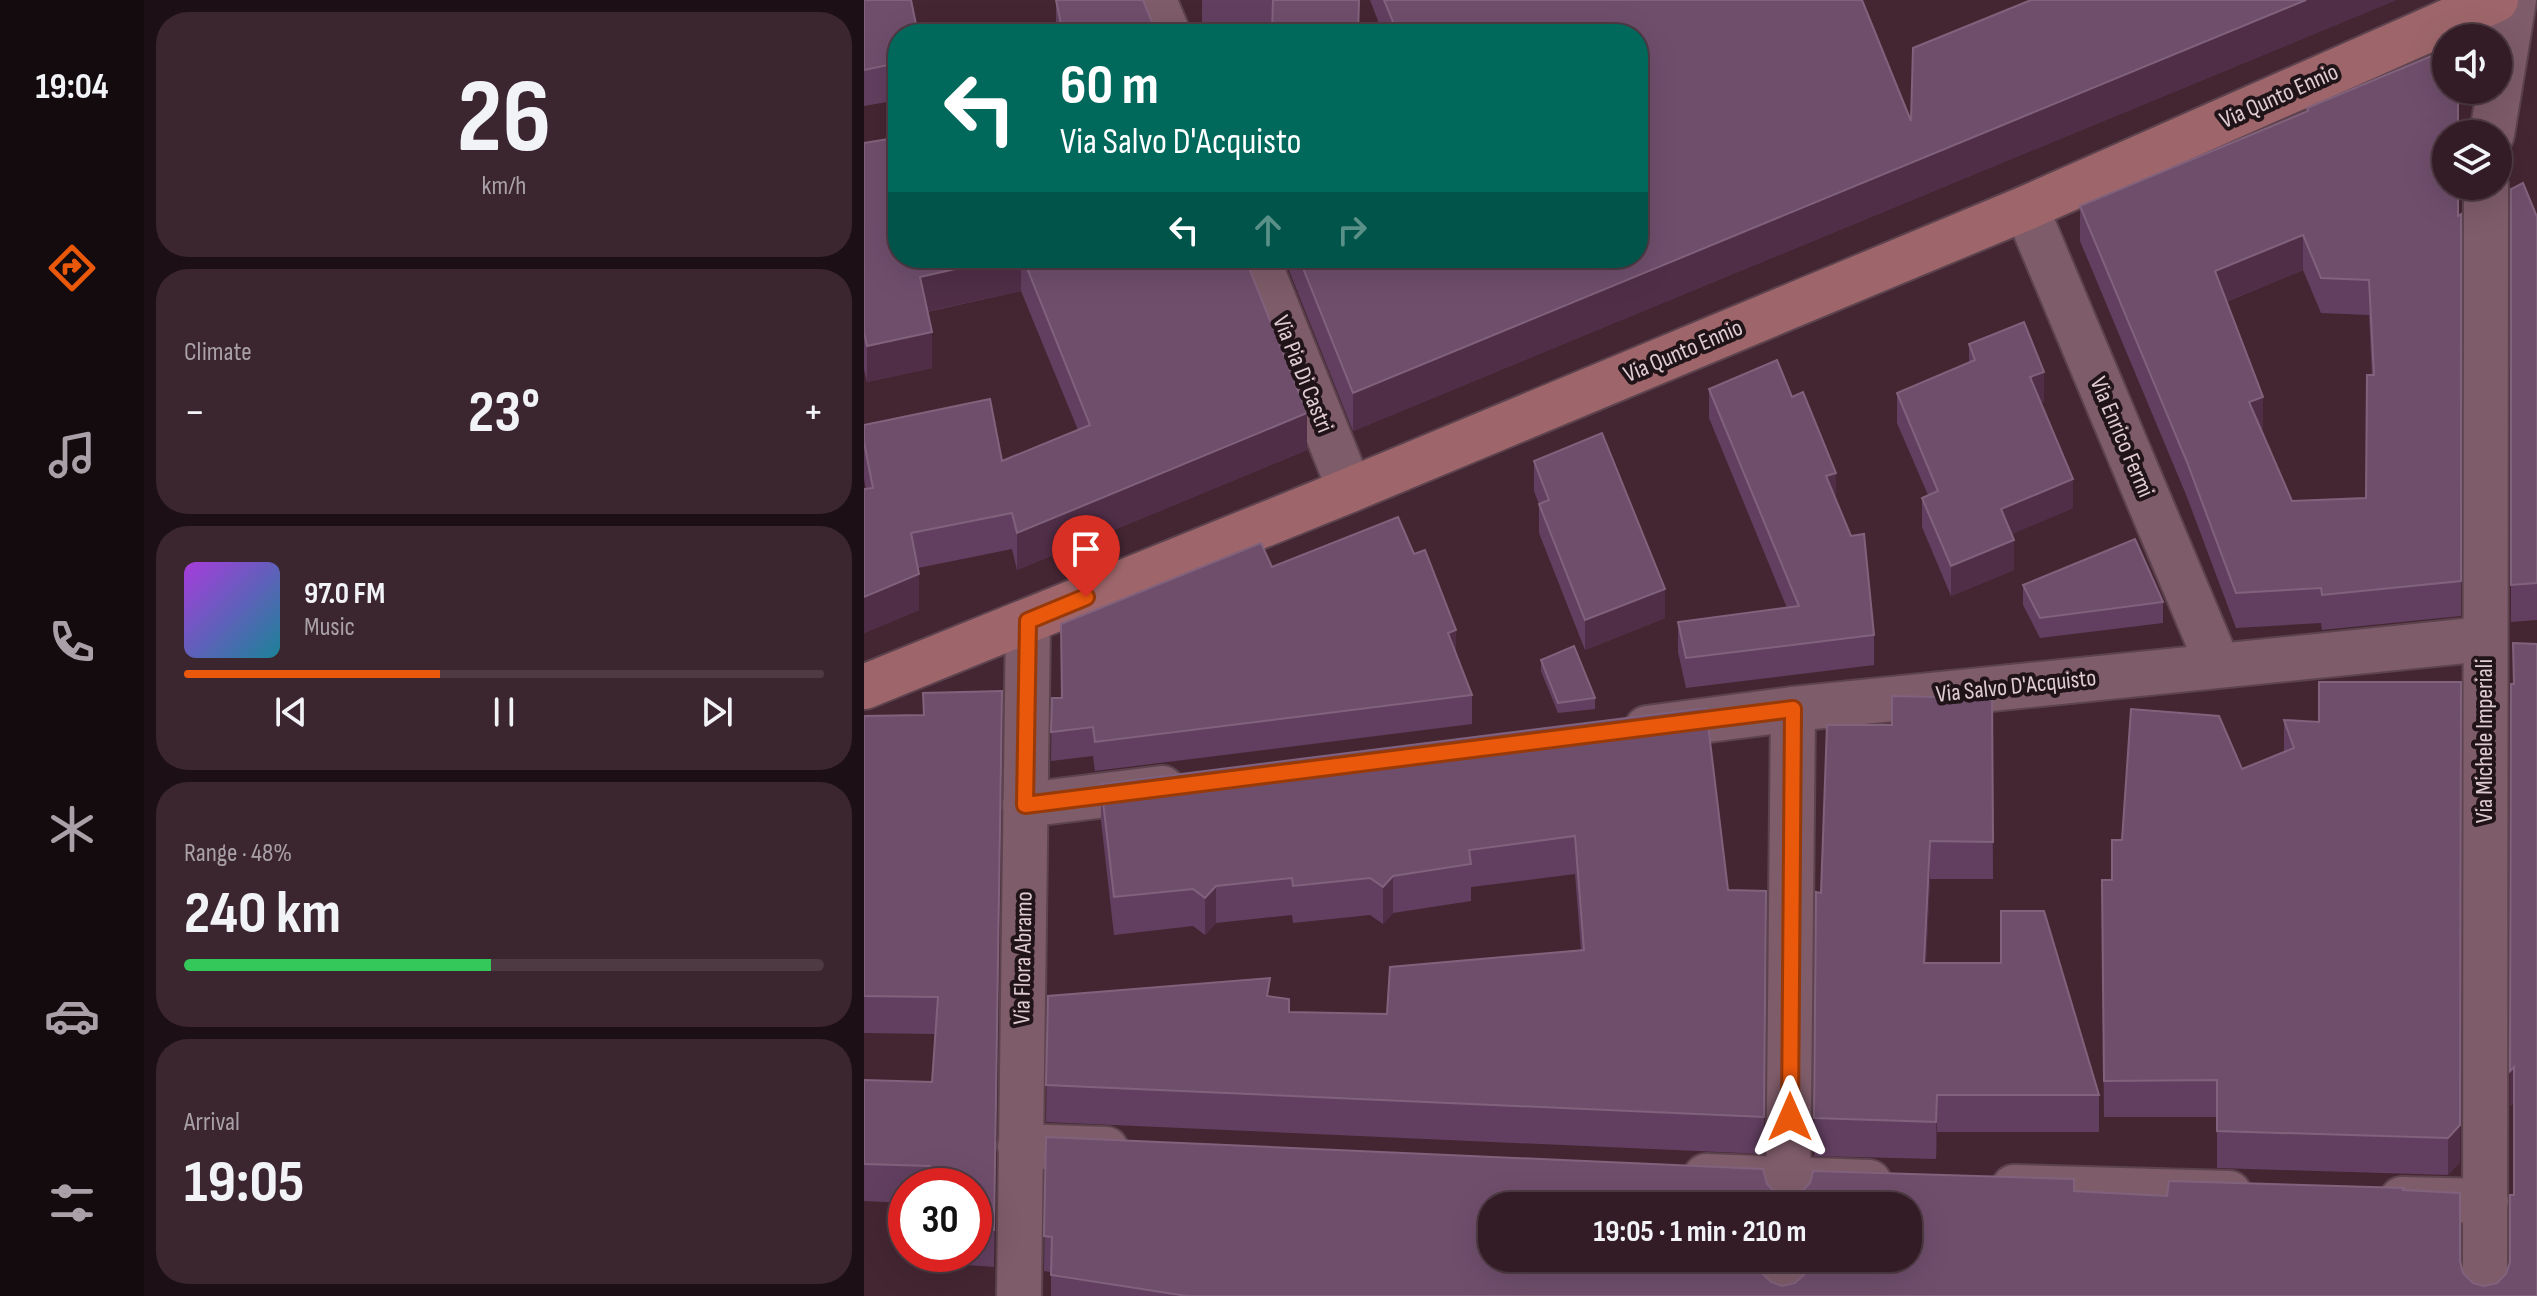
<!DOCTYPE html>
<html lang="en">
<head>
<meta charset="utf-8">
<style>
	:root { --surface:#331c26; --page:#3b252e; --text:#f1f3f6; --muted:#a9a1a7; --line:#4e3a43; --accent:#ea580c }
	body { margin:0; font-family:"Sofia Sans Condensed",sans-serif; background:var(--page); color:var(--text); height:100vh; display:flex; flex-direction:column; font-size:30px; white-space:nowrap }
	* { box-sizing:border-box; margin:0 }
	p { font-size:26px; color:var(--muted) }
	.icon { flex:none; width:44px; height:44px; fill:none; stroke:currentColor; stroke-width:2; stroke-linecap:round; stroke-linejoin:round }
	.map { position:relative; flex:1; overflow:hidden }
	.side { display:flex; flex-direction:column; gap:12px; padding:12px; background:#1c0f15; width:720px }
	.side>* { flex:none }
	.top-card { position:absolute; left:24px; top:24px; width:760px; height:244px; border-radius:32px; box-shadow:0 8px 32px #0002,0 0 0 2px var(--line); background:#00695c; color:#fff; overflow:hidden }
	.fabs { position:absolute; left:1568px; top:24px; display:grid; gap:16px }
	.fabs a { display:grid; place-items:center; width:80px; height:80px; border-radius:50%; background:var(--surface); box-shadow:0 8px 32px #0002,0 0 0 2px var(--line); font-size:40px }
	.speed { position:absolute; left:24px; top:1168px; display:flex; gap:16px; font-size:40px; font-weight:700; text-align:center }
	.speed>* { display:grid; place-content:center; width:104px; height:104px; border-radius:50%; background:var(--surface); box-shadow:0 8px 32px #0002,0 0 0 2px var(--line); line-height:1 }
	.speed .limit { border:12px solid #d22; background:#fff; color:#111 }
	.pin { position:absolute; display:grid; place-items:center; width:68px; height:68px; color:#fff; margin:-82px -34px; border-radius:50% 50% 50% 0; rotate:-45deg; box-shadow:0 0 8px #0007 }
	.pin .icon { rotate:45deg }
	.me { position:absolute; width:88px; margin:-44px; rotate:0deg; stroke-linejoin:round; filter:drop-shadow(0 0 6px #0008) }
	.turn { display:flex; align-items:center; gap:28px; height:168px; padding:0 40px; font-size:36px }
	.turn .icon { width:104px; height:104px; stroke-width:2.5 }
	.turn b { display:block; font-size:56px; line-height:68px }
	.lanes { display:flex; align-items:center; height:76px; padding:0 40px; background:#0003; justify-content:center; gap:40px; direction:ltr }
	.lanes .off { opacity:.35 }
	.big { font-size:60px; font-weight:700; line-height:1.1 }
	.side .widget { flex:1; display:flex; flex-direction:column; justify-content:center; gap:12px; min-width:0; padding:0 28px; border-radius:32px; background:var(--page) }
	.side .dial { align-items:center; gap:0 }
	.dial b { font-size:104px; line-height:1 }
	.song { display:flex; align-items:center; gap:24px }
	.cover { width:96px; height:96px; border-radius:12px; background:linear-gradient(135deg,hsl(280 70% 55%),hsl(190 70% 35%)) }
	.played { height:8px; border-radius:4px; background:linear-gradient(90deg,var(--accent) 40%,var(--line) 40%) }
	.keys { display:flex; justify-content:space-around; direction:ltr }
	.heat { display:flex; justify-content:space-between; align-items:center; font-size:44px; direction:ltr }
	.charge { height:12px; border-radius:6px; background:linear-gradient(90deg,#34c759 48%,var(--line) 0) }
	.trip { position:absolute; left:614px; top:1192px; width:444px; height:80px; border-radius:32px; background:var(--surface); box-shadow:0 8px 32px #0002,0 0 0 2px var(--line); font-weight:700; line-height:80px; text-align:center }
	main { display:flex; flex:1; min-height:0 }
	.menu { display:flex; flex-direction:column; width:144px; justify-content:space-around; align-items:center; background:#140b0f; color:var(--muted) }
	.menu .icon { width:56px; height:56px }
	.menu .on { color:var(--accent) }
	.menu b { font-size:36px; color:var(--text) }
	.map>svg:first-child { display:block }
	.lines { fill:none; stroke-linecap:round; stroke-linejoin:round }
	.minor-casing { stroke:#5c434e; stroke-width:48 }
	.major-casing { stroke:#5c434e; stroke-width:48 }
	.minor { stroke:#7e5c69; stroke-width:44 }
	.major { stroke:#9e666b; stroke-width:44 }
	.wall { fill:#623f60; fill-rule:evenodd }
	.shaded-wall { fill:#502e48 }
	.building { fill:#6f4e6c; stroke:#81627c; stroke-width:2; fill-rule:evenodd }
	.route-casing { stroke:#983908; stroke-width:20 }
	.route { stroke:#ea580c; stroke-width:14 }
	.labels { text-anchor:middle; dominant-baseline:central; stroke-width:8; stroke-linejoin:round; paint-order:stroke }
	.street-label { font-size:24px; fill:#e0ccd3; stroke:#211419 }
</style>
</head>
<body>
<main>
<nav class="menu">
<b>19:04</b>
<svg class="icon on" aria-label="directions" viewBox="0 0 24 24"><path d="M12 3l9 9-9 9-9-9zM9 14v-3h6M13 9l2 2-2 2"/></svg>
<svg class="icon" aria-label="music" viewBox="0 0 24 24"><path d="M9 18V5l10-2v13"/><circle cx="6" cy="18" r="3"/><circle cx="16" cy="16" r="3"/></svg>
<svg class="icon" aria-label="phone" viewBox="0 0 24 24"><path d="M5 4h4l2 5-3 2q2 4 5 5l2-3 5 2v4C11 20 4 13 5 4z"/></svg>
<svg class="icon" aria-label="climate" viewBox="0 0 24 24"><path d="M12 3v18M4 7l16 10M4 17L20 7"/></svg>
<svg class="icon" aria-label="car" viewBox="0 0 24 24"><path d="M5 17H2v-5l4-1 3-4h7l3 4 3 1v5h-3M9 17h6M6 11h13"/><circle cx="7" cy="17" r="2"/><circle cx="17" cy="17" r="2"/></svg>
<svg class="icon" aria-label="filters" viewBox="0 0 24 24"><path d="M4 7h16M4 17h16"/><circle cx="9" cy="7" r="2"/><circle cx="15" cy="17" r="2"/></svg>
</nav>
<section class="side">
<div class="widget dial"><b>26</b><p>km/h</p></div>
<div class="widget"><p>Climate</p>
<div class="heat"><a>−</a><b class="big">23°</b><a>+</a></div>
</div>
<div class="widget">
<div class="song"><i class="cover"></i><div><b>97.0 FM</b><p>Music</p></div></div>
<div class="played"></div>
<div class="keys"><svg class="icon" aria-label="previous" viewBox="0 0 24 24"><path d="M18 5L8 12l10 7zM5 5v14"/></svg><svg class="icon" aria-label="pause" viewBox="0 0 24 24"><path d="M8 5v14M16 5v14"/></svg><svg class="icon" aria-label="next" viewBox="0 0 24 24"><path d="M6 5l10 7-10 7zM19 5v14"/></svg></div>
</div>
<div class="widget"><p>Range · 48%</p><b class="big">240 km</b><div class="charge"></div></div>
<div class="widget"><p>Arrival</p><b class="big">19:05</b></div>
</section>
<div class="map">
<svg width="1673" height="1296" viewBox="0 0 1673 1296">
	<rect width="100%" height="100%" fill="#442632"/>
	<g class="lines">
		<g class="minor-casing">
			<g id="minor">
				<polyline points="290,0 304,34"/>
				<polyline points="1628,134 1650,0"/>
				<polyline points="1162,208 1354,665"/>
				<polyline points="393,258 486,490"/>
				<polyline points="783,728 929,709 1620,639"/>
				<polyline points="161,805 298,788"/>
				<polyline points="156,1146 242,1149"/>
				<polyline points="842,1176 1005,1182"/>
				<polyline points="1150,1187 1365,1193"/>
				<polyline points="1538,1199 1622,1201"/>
				<polyline points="924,1206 929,709"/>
				<polyline points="155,1296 164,621"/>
				<polyline points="920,1296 922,1258"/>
				<polyline points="1621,1296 1622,186"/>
			</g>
		</g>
		<g class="major-casing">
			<polyline id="major" points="0,687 486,490 1162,208 1632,0"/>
		</g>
		<use href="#minor" class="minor"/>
		<use href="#major" class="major"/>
	</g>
	<g class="wall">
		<polygon points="0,0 34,34 34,100 0,106"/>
		<polygon points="192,0 293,34 192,34"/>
		<polygon points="338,0 496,0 408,32 338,29"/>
		<polygon points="506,0 998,0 1047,121 1532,0 489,431 420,258 774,258 774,34 519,34"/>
		<path d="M1443,108L1594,216L1597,214V616L1458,630L1457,623L1372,628L1323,497L1216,241V206L1443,112ZM1439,270L1457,313L1505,315L1508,375L1502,498L1428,501L1398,432L1362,302Z"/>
		<polygon points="0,143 34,258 381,258 443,450 153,570 148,549 54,568 55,610 0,633 0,489 2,489 0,479 0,425 138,461 214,430 157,291 63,312 68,368 3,382 0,369"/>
		<polygon points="1673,217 1673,620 1647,622 1647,585"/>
		<polygon points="1105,344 1180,401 1177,403 1209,508 1147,534 1150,570 1087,596 1058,527 1058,498 1064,495 1033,423 1033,393 1105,363"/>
		<polygon points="845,389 928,397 972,501 1010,635 1010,665 822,688 814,652 814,622 923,608 845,418"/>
		<polygon points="670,461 801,618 721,650 675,533 675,504 670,491"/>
		<polygon points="408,567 592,656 608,695 608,724 231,771 229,756 187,761 188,698 198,698 197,624"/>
		<polygon points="1159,585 1299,602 1299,623 1176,638 1159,605"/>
		<polygon points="677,660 731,698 731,709 694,713 677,671"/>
		<path d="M1647,684L1673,1296H187V1272L180,1271L182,1137L903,1184L912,1193L923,1196L1210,1191L1303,1196L1540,1190L1596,1261L1599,1273L1609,1283L1620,1286L1633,1283L1642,1274L1646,1262L1650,1195V1102L1646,1106ZM628,1206H1044L945,1263L940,1275L931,1283L918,1286L907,1282L897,1272L896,1267Z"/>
		<polygon points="1128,691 1129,879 1066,879 1062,963 1235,1095 1235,1132 1073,1132 1072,1159 950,1156 952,892 957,893 1028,725 1077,697"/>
		<polygon points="59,693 138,728 130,1267 64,1262 64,1254 110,1254 110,1186 42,1186 42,1203 0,1201 0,1080 68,1082 71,1034 0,1033 0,716 59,715"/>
		<polygon points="842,708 864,890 902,891 900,1154 182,1122 184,996 406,997 425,1012 523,1014 717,950 711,874 607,887 607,901 529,913 519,924 506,915 429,923 428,915 352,923 341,935 329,926 250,935 237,821 237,784"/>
		<polygon points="1420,720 1596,1162 1584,1175 1353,1168 1353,1117 1240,1117 1238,916 1258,840 1378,769 1420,752"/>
	</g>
	<g class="shaded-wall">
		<polygon points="1442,0 1532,0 489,431 489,393"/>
		<polygon points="1439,235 1439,270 1351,306 1351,271"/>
		<polygon points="140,258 157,258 157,291 56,313 56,277"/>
		<polygon points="68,332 68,368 3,382 3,346"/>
		<polygon points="1180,372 1180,401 1166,407 1166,377"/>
		<polygon points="1399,397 1399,432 1385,437 1385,402"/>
		<polygon points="443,413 443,450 153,570 153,533"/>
		<polygon points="972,473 972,502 962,476"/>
		<polygon points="1209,479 1209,508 1137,539 1137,509"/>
		<polygon points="1150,540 1150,570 1087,596 1087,566"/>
		<polygon points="55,574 55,610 0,633 0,597"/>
		<polygon points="801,589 801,618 721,650 721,620"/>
		<polygon points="592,630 592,659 584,633"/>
		<polygon points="1597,682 1596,1162 1584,1175 1584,1138"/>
		<polygon points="1066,841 1066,879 1060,1001 1060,963"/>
		<polygon points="529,876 529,913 519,924 519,887"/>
		<polygon points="352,886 352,923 341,935 341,898"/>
		<polygon points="1650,1067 1650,1102 1646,1106 1646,1071"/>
		<polygon points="1073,1095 1073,1132 1072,1159 1072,1122"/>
	</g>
	<g class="building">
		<polygon points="0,0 47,0 54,34 34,34 34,63 0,70"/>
		<polygon points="192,0 279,0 293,34 199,34"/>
		<polygon points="409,0 495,0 494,34 408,34"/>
		<polygon points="520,0 998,0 1047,121 1049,48 1167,0 1442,0 489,393 435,258 774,258 774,34 534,34"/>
		<path d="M1577,52L1582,58V90H1594V134H1582V186H1594V216L1597,214V581L1458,595L1457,588L1372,593L1323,462L1216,206L1444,111L1443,108ZM1439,235L1457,278L1505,280L1510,375H1503L1502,498L1428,501L1385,402L1399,397L1351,271Z"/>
		<polygon points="25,139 34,180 34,258 140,258 56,277 68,332 3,346 0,332 0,143"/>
		<polygon points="1659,183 1673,217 1673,583 1647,585 1647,189"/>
		<polygon points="159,258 381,258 443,413 153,533 148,513 47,533 55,574 0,597 0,489 9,488 0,442 0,425 126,399 138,461 226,425"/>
		<polygon points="1160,322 1180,372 1166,377 1209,479 1137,509 1150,540 1087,566 1058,498 1074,491 1033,393 1111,360 1105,344"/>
		<polygon points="913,360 928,397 939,392 972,473 962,476 987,536 1000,534 1010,635 822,658 814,622 935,606 845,389"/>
		<polygon points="738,433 801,589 721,620 675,504 685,500 670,461"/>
		<polygon points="534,517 550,554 561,550 592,630 584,633 608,695 231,742 229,727 187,732 188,698 198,698 197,624 397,543 408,567"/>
		<polygon points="1271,539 1299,602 1176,618 1159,585"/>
		<path d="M1649,643L1673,644V1296H323L187,1275L188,1237L180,1236L182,1137L899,1169L903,1184L912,1193L923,1196L937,1192L946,1183L949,1171L1210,1179V1191L1303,1196L1305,1181L1540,1188L1539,1190L1596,1193V1261L1599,1273L1609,1283L1620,1286L1633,1283L1642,1274L1646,1262V1195H1650V1067L1646,1071L1647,684H1650ZM924,1198L936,1202L939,1206H1044V1258H945V1263L940,1275L931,1283L918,1286L907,1282L897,1272L895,1258H628V1206H905L911,1200Z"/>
		<polygon points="710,646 731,698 694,703 677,660"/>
		<polygon points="1455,682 1597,682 1596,1125 1584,1138 1353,1131 1353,1080 1240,1081 1238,880 1248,880 1248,840 1258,840 1267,709 1355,716 1378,769 1430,748 1420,720 1455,722"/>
		<polygon points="138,691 130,1230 110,1228 110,1186 65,1186 66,1166 0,1164 0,1080 68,1082 74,997 0,996 0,716 60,715 59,693"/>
		<polygon points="1077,691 1128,691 1129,842 1066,841 1060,963 1137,963 1137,911 1180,911 1235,1095 1073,1095 1072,1122 950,1118 952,892 957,893 963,725 1028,725 1028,696 1077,697"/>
		<polygon points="842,708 864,890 902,891 900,1117 182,1085 184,996 406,978 403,996 425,999 425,1012 523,1014 526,967 720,950 711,836 605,850 607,864 529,876 519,887 506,878 429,886 428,878 352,886 341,898 329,889 250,897 237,784"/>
	</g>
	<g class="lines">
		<g class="route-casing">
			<polyline id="route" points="222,597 164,621 161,805 929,709 926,1117"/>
		</g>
		<use href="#route" class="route"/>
	</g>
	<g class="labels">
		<g class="street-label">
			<text transform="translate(1415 96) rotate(-24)">Via Qunto Ennio</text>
			<text transform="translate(819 351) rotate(-23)">Via Qunto Ennio</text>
			<text transform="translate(439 374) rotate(68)">Via Pia Di Castri</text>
			<text transform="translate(1258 437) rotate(67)">Via Enrico Fermi</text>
			<text transform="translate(1152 686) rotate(-6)">Via Salvo D'Acquisto</text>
			<text transform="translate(1620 741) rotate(-90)">Via Michele Imperiali</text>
			<text transform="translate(159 958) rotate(-89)">Via Flora Abramo</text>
		</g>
	</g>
</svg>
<div class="fabs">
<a><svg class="icon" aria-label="sound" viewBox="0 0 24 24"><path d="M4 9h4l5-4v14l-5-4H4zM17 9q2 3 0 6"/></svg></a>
<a><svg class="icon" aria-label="layers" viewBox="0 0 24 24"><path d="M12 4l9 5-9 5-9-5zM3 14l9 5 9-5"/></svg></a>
</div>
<div class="speed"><div class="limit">30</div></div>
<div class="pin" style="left:222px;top:597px;background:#d93025"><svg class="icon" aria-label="arrive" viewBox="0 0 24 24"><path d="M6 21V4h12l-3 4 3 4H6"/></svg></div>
<svg class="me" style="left:926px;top:1117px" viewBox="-20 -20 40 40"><path d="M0-17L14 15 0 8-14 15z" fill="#ea580c" stroke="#fff" stroke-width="4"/></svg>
<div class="trip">19:05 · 1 min · 210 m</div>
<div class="top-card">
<div class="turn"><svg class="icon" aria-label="left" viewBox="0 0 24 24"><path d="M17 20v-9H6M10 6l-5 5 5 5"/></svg><div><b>60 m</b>Via Salvo D'Acquisto</div></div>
<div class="lanes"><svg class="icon" aria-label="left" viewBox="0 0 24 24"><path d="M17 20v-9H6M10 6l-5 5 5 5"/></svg><svg class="icon off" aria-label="ahead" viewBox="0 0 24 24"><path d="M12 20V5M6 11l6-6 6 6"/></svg><svg class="icon off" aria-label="right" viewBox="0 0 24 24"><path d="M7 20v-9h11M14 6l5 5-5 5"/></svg></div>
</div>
</div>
</main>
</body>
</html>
